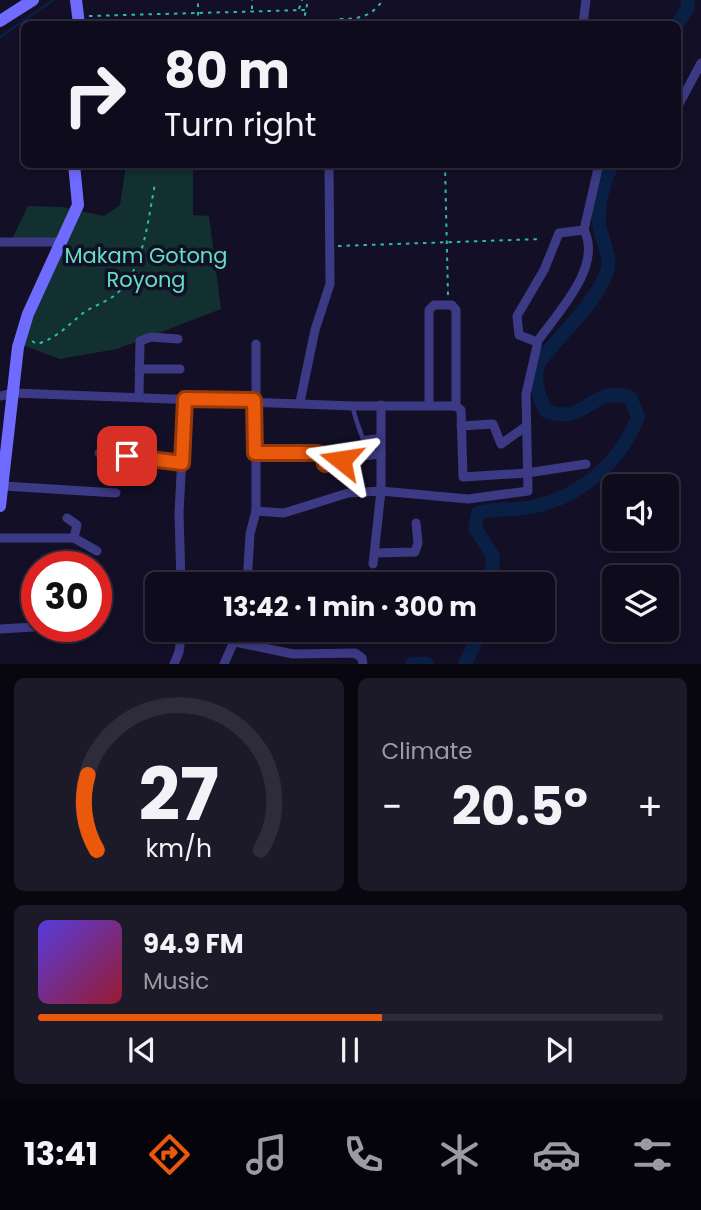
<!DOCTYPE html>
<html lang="en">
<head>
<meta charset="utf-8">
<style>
	:root { --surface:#0e0b1c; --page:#1c1929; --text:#f1f3f6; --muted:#9b9ba3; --line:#2e2b3b; --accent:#ea580c }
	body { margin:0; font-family:Poppins,sans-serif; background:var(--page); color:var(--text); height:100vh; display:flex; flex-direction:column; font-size:26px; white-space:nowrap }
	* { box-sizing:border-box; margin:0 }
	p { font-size:23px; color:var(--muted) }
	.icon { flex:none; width:38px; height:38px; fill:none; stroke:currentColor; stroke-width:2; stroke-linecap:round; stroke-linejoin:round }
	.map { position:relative; height:664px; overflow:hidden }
	.side { display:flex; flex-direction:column; gap:14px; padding:14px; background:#08060f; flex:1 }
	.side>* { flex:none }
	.guide { position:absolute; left:21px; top:21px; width:660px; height:147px; border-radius:10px; box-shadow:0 4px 10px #0003,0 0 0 2px var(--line); background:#0e0b1c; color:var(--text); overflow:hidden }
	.tools { position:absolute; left:602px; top:474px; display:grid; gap:14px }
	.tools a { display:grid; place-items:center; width:77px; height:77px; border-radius:10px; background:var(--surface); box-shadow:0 4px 10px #0003,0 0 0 2px var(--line); font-size:35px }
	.speed { position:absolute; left:21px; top:551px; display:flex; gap:14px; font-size:35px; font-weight:700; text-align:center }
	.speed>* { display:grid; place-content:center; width:91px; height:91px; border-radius:50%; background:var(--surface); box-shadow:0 4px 10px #0003,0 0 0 2px var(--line); line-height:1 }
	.speed .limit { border:10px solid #d22; background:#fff; color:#111 }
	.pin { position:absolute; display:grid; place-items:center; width:60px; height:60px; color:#fff; margin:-30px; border-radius:14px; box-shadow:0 4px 10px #0006 }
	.me { position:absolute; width:77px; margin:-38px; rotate:285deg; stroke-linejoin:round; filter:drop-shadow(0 0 5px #0008) }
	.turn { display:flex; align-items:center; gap:24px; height:147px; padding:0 28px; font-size:32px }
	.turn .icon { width:91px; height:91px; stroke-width:2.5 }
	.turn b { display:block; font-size:49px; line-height:60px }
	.big { font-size:52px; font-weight:700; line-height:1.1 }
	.side .widget { flex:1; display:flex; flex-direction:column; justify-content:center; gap:10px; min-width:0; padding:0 24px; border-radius:10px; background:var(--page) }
	.side .dial { align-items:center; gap:0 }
	.dial svg { height:182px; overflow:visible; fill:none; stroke:var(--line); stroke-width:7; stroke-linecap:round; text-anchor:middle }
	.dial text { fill:var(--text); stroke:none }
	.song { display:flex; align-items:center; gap:21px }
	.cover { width:84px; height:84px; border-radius:10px; background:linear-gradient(135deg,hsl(250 70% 55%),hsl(350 70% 35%)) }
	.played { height:7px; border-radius:4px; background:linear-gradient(90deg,var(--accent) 55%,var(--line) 55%) }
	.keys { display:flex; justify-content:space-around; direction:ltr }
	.heat { display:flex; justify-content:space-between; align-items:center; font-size:38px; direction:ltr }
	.side .tiles { flex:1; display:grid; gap:14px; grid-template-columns:1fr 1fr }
	.widget:last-child { grid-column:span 2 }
	.trip { position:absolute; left:145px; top:572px; width:410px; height:70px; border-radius:10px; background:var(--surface); box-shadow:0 4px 10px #0003,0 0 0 2px var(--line); font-weight:700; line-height:70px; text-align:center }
	.dock { display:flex; height:112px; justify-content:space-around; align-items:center; background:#06040b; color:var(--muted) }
	.dock .icon { width:49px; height:49px }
	.dock .active { color:var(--accent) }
	.dock b { font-size:32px; color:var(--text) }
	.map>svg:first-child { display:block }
	.green { fill:#12302f }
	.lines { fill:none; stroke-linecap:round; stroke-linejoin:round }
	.stream { stroke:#0a1f44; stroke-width:2.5 }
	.river { stroke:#0a1f44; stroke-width:14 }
	.path { stroke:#2fb8b0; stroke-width:2; stroke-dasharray:3.5 5; stroke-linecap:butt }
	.lane { stroke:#3d3a85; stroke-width:4.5 }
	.street { stroke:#3d3a85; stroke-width:9 }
	.secondary { stroke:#6f6bff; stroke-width:12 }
	.route-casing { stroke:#983908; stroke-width:18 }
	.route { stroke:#ea580c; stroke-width:12 }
	.labels { text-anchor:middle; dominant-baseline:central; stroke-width:7; stroke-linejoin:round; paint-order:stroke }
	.park-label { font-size:21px; fill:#5fe0c0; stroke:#130f26 }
</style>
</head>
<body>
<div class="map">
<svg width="701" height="664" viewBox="0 0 701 664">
	<rect width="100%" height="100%" fill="#130f26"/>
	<polygon class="green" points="126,165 193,165 193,215 209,216 221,309 117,349 60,359 22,345 31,318 64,247 10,243 28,206 62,207 104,216 120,205"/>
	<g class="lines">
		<polyline class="stream" points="0,37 53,0"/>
		<g class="river">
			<polyline points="677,25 688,7 688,0"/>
			<path d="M491,584L493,556L475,528L478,513C497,507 514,511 532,507C581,497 620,462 638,417L630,397C586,386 590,426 546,411C539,398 531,374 541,360C562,332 592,308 606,274C614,257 600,240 599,222C598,204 604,181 612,164"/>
			<polyline points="412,664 427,664"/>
			<polyline points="465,664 481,630"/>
		</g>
		<g class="path">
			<polyline points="252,9 252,0"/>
			<polyline points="299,9 302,0"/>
			<polyline points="89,16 305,10"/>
			<polyline points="198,24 198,0"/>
			<polyline points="303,24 308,0"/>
			<path d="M333,24L339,19C359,19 371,17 383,0"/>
			<polyline points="445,164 448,296"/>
			<polyline points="338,246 541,239"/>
			<path d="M32,341L37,344C56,339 68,325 82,314C92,306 105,303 115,295C144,272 148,218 155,184"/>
		</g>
		<g class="lane">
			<path d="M353,407C356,426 365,437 366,454"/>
			<polyline points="365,438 382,436"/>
		</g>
		<g class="street">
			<polyline points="583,24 586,0"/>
			<polyline points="677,108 701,63"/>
			<polyline points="0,242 62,242"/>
			<path d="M537,342C557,313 603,267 584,230"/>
			<polyline points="139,369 180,369"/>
			<polyline points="0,396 14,393 353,406 456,406"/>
			<polyline points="139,397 140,341 151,337 178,339"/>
			<polyline points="300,402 315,330 330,284 329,164"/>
			<polyline points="429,405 429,310 434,305 452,305 456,310 456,406 461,410 463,477 527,473 586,464"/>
			<polyline points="461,426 493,424 501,444 525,427"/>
			<polyline points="99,453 182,463"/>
			<polyline points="255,453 318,453 323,455 325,464 348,457 381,454"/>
			<polyline points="4,486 116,493"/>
			<polyline points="256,511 284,513 348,493 381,491 468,499 528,491 526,394 537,346 537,342 519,335 517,316 544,270 559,233 584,230 599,164"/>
			<polyline points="67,518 77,525 74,538"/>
			<polyline points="0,538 74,538 97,551"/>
			<polyline points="375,553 415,552 418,543 416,523"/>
			<polyline points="373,564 381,491 381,405"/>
			<polyline points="247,581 317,584"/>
			<polyline points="181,584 179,513 185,399"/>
			<polyline points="247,584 250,534 256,511 256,344"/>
			<polyline points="0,629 50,626"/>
			<polyline points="235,642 293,654 355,653 362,658 363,664"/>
			<polyline points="174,664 179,652 182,630"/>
			<polyline points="224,664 239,630"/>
		</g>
		<g class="secondary">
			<polyline points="76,0 79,24"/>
			<polyline points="0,21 33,0"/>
			<polyline points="0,506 18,347 28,314 78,205 74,164"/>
		</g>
	</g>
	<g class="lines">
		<g class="route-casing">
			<polyline id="route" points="127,456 182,463 185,399 254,400 255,453 318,453 323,455 325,464 341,460"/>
		</g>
		<use href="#route" class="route"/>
	</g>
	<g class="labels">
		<g class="park-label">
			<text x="146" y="255">Makam Gotong<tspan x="146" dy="24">Royong</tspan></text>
		</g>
	</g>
</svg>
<div class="tools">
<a><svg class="icon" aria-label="sound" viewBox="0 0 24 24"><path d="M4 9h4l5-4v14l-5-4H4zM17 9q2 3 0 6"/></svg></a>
<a><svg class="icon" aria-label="layers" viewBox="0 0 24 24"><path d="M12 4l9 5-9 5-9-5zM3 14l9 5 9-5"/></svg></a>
</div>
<div class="speed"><div class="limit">30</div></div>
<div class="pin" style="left:127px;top:456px;background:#d93025"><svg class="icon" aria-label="arrive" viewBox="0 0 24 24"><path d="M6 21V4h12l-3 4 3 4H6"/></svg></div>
<svg class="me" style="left:341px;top:460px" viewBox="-20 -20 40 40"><path d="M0-17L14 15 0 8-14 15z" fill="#ea580c" stroke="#fff" stroke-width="4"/></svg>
<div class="trip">13:42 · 1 min · 300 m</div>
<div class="guide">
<div class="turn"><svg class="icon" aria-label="right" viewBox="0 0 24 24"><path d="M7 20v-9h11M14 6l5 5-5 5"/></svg><div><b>80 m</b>Turn right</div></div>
</div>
</div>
<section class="side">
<div class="tiles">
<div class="widget dial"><svg viewBox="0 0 100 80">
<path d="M14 69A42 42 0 1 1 86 69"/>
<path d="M14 69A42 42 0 0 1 10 36" stroke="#ea580c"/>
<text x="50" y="56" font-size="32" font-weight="700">27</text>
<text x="50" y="72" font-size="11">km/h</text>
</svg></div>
<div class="widget"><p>Climate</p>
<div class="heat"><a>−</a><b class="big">20.5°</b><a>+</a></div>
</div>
<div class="widget">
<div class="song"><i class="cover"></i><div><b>94.9 FM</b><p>Music</p></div></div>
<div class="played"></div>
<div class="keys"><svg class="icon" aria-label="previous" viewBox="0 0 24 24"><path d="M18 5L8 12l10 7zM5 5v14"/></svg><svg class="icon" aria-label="pause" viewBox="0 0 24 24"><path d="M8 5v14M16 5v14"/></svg><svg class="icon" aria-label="next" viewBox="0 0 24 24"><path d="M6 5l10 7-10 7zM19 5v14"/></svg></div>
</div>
</div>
</section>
<nav class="dock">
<b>13:41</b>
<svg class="icon active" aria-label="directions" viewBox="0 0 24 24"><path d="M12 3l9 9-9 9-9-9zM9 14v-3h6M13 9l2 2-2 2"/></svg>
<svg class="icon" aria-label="music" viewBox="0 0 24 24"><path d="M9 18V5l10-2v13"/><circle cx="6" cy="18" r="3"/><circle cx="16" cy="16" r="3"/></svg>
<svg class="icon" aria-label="phone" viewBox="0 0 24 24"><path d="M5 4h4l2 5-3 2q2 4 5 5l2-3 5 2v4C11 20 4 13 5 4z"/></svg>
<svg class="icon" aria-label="climate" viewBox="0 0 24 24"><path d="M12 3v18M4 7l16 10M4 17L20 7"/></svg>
<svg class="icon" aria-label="car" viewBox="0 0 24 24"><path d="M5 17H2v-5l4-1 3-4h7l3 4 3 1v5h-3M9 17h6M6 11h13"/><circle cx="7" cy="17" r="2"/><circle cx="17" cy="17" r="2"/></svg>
<svg class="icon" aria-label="filters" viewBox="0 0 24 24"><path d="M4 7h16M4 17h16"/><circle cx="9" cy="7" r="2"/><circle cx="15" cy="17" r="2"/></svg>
</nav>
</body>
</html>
